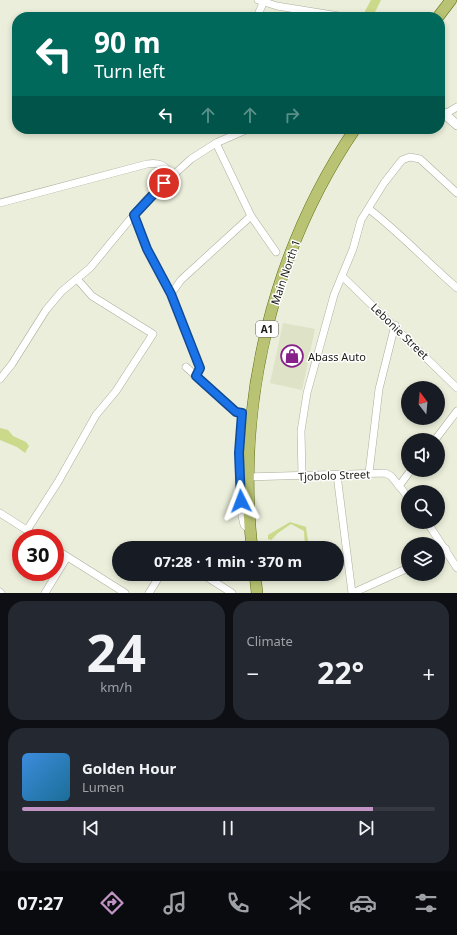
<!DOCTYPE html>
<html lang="en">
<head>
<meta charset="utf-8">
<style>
	:root { --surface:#171b24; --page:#242831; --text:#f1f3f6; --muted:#9ea1a6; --line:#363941; --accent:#c194c5 }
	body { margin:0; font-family:"Noto Sans",sans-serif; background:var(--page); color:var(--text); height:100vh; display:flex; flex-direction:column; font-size:15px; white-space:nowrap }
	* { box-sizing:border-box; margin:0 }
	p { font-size:13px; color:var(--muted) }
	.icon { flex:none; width:22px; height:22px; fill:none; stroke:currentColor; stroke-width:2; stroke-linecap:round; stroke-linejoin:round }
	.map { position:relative; height:593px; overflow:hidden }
	.drawer { display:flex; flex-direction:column; gap:8px; padding:8px; background:#0d0f14; flex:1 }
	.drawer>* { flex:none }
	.banner { position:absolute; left:12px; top:12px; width:433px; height:122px; border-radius:16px; box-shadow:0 2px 6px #0003; background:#00695c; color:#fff; overflow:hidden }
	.needle { width:26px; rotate:344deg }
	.tools { position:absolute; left:401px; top:381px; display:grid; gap:8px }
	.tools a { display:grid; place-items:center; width:44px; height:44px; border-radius:50%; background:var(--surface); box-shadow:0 2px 6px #0003; font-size:20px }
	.speed { position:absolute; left:12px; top:529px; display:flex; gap:8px; font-size:20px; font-weight:700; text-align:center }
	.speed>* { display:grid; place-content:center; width:52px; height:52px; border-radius:50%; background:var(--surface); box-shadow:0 2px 6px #0003; line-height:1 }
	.speed .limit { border:6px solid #d22; background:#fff; color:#111 }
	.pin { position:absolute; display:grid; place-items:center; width:34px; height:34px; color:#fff; margin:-17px; border:2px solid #fff; border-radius:50%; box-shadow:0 1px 4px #0007 }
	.me { position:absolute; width:44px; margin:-22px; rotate:357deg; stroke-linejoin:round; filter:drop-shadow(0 0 3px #0008) }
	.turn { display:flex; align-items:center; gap:14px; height:84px; padding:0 16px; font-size:18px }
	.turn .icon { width:52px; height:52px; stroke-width:2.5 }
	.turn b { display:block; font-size:28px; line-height:34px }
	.lanes { display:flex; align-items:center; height:38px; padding:0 16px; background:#0003; justify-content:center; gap:20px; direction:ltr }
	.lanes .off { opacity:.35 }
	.big { font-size:30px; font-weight:700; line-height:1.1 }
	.drawer .card { flex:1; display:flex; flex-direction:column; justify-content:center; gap:6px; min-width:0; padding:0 14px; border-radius:16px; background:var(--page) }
	.drawer .dial { align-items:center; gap:0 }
	.dial b { font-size:52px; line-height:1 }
	.song { display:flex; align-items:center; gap:12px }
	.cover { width:48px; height:48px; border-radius:6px; background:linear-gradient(135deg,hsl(210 70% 55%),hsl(200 70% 35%)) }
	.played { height:4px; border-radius:2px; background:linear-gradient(90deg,var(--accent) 85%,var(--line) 85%) }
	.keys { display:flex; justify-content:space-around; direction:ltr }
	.heat { display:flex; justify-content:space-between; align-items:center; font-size:22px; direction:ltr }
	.drawer .tiles { flex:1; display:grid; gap:8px; grid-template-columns:1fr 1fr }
	.card:last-child { grid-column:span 2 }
	.trip { position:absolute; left:112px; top:541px; width:232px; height:40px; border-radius:20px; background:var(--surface); box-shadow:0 2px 6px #0003; font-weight:700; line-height:40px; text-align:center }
	.dock { display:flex; height:64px; justify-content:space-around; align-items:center; background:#090b0e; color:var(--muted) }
	.dock .icon { width:28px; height:28px }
	.dock .selected { color:var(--accent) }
	.dock b { font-size:18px; color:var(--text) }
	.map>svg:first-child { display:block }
	.built { fill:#dee3c8 }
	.green { fill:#cbd98b }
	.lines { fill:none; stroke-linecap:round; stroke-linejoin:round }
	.minor-casing { stroke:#abaf9c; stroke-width:8 }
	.tertiary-casing { stroke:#abaf9c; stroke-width:10 }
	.primary-casing { stroke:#636e15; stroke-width:12 }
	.minor { stroke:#fff; stroke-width:7 }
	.tertiary { stroke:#fff; stroke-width:9 }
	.primary { stroke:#b9c373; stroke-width:11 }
	.route-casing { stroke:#114b97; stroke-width:10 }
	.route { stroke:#1a73e8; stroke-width:7 }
	.labels { text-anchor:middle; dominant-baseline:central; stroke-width:3; stroke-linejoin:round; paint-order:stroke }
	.shield { fill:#fff; stroke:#5e5f5a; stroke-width:1 }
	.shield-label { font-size:10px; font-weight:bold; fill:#191b14 }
	.street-label { font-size:11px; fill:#191b14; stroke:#fff }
	.poi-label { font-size:11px; fill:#191b14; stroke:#fff; text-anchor:start }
</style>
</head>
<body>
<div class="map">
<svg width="457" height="593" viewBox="0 0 457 593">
	<rect width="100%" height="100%" fill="#eaeeda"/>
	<polygon class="built" points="283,323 315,329 302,390 270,383"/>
	<g class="green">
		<polygon points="371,0 381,0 374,14 368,16 364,13"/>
		<polygon points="0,428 8,430 13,436 26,442 29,446 25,453 17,447 0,440"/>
		<polygon points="290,522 306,527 309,548 305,548 304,531 291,524 278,533 271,540 268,539 268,535"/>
	</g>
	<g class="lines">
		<g class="minor-casing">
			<g id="minor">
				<polyline points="258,0 277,6 345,17"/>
				<polyline points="257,17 263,3"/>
				<polyline points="445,114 457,107"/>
				<polyline points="216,143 251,216 276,252"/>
				<path d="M0,203L147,164C160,162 164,165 172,175"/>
				<path d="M369,209C400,233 427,262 457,288"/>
				<polyline points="134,215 147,249 171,294 200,368 196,376"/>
				<polyline points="342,276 457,388"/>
				<polyline points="171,294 181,280 251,216"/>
				<polyline points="186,367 236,412 242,413 239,453 242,516 244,525 250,530"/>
				<polyline points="0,379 12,364 46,310 62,291 90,268 146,200 191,159 216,143 248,129"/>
				<polyline points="435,440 457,411"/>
				<polyline points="369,473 379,389 395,325"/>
				<polyline points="337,475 352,593"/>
				<polyline points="302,476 301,431 307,393 334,295 353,249 361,220 384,183 402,160 410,157 420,159 457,193"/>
				<polyline points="249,477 385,473 391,476 408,497"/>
				<polyline points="399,486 411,470"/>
				<polyline points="0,513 39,538"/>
				<polyline points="427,522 457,568"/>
				<polyline points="27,530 58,482 96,415 116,391 153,334 92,296 77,279"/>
				<polyline points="55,549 125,593"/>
				<polyline points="438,553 446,549"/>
				<polyline points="202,574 232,593"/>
				<polyline points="0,592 1,593"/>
				<polyline points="45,593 67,557"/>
				<polyline points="149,593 161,574"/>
				<polyline points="353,593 408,568"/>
			</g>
		</g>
		<g class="tertiary-casing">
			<polyline id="tertiary" points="440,110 457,125"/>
		</g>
		<g class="primary-casing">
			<g id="primary">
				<polyline points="438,17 451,0"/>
				<path d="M252,548C236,402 273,250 355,129"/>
				<polyline points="255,574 257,593"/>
			</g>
		</g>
		<use href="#minor" class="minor"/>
		<use href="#tertiary" class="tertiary"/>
		<use href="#primary" class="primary"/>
	</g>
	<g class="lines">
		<g class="route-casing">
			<polyline id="route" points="164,183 134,215 147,249 171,294 200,368 196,376 236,412 242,413 239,453 241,501"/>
		</g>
		<use href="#route" class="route"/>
	</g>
	<defs>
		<g id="shop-ring" transform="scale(1.15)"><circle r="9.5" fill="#fff" stroke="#862189" stroke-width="1.5"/><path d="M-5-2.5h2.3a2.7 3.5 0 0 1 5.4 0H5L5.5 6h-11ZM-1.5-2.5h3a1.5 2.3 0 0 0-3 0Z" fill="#862189"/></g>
	</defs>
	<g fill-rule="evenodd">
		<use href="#shop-ring" x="292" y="356"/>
	</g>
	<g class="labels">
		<rect class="shield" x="256" y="321" width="22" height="16" rx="3"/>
		<g class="shield-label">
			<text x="267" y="329">A1</text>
		</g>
		<g class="street-label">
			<text transform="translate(285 272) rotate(-71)">Main North 1</text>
			<text transform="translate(400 331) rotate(44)">Lebonie Street</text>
			<text transform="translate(334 475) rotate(-2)">Tjobolo Street</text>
		</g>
		<g class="poi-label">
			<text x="308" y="356">Abass Auto</text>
		</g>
	</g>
</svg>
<div class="tools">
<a><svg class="needle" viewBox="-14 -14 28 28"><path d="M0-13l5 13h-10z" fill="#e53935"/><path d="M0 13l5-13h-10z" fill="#9ea1a6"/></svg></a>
<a><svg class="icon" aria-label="sound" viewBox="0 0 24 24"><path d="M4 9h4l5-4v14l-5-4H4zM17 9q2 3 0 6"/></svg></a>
<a><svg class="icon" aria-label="search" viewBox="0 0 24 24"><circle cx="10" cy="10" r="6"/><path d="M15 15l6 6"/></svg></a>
<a><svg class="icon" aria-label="layers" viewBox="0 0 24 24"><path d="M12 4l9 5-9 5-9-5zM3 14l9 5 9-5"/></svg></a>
</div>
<div class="speed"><div class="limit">30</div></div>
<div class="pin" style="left:164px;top:183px;background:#d93025"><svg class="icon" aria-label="arrive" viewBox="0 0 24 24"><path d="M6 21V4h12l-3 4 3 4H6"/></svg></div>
<svg class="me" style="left:241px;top:501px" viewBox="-20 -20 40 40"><path d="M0-17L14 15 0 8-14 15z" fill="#1a73e8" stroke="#fff" stroke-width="4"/></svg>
<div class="trip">07:28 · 1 min · 370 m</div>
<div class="banner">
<div class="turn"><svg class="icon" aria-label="left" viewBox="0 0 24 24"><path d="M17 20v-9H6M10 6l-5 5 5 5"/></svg><div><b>90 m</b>Turn left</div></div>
<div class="lanes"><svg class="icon" aria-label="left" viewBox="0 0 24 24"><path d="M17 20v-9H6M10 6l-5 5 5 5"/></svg><svg class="icon off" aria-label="ahead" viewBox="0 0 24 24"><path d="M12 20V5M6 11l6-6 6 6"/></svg><svg class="icon off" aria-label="ahead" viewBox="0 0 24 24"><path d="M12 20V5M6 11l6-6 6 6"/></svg><svg class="icon off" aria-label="right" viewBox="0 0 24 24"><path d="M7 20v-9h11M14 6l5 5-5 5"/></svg></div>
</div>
</div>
<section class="drawer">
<div class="tiles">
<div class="card dial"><b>24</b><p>km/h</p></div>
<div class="card"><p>Climate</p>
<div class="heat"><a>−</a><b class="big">22°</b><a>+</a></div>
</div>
<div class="card">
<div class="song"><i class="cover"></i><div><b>Golden Hour</b><p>Lumen</p></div></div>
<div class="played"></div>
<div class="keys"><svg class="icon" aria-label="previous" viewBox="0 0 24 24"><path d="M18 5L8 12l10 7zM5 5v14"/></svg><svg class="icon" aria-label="pause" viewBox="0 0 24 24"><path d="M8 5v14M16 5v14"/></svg><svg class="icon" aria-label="next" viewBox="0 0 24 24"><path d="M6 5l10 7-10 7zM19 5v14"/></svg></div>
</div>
</div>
</section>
<nav class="dock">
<b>07:27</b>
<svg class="icon selected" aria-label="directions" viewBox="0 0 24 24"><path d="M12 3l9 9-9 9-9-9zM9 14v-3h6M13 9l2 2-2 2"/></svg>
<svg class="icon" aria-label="music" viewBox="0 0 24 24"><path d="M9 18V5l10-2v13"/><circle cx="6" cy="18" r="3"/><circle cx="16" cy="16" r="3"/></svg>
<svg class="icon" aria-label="phone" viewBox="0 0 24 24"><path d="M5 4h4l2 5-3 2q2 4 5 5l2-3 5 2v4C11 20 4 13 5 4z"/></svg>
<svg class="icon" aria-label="climate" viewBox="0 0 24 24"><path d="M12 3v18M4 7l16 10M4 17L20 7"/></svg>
<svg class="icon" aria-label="car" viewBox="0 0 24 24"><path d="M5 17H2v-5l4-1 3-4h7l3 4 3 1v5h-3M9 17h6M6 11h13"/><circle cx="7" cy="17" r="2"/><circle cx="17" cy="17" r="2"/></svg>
<svg class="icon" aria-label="filters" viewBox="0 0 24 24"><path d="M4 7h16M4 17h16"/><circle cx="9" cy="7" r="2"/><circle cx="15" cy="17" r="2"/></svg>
</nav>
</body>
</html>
